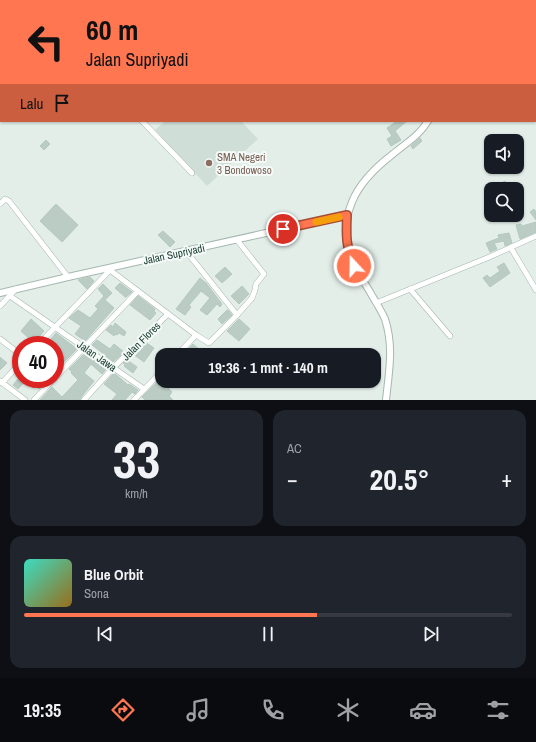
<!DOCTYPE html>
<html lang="id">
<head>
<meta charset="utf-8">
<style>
	:root { --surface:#171b24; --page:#20242c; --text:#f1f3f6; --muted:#9ea1a6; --line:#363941; --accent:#ff7650 }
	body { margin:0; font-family:"Archivo Narrow",sans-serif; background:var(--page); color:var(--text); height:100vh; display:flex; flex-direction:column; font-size:15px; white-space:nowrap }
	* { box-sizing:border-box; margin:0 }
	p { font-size:13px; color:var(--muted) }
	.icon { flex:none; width:22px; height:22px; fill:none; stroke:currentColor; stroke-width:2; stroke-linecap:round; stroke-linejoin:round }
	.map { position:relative; height:400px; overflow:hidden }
	.details { display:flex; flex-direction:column; gap:10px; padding:10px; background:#0d0f14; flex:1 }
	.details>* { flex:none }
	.hud { position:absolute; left:0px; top:0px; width:536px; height:122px; box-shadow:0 1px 3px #0004; background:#ff7650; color:#111; overflow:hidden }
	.fabs { position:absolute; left:484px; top:134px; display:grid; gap:8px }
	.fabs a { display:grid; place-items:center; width:40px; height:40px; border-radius:8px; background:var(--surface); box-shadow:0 1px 3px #0004; font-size:20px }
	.speed { position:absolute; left:12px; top:336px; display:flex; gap:8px; font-size:20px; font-weight:700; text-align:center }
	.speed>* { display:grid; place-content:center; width:52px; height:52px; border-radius:50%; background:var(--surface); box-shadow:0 1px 3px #0004; line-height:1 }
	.speed .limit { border:6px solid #d22; background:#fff; color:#111 }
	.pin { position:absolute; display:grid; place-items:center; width:34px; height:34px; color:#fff; margin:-17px; border:2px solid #fff; border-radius:50%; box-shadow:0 1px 4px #0007 }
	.me { position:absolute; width:44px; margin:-22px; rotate:339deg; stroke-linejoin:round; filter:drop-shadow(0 0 3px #0008) }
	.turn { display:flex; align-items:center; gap:14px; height:84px; padding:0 20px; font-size:18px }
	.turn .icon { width:52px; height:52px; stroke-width:2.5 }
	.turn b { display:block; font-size:28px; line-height:34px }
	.then { display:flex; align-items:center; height:38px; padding:0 20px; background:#0003; gap:8px; font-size:15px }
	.big { font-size:30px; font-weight:800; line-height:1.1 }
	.details .card { flex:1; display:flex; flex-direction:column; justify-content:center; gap:6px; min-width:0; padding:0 14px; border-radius:12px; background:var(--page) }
	.details .dial { align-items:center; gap:0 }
	.dial b { font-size:52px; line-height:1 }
	.song { display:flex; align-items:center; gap:12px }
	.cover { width:48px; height:48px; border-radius:6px; background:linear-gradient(135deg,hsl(170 70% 55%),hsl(40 70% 35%)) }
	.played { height:4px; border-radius:2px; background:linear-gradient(90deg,var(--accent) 60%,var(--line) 60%) }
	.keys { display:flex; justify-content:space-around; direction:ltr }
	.heat { display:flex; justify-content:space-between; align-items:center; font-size:22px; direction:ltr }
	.details .tiles { flex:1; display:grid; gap:10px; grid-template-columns:1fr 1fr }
	.card:last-child { grid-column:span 2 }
	.trip { position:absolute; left:155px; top:348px; width:226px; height:40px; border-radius:12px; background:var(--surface); box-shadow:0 1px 3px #0004; font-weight:800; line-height:40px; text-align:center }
	.menu { display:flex; height:64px; justify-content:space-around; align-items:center; background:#090b0e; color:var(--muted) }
	.menu .icon { width:28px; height:28px }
	.menu .current { color:var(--accent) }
	.menu b { font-size:18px; color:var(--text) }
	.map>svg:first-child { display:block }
	.built { fill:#d0ded8 }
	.building { fill:#baccc4; stroke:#b4c9c0 }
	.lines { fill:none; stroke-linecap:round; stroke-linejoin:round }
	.minor-casing { stroke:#a5b7b0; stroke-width:6 }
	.tertiary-casing { stroke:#a5b7b0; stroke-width:8 }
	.minor { stroke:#fff; stroke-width:5 }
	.tertiary { stroke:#fff; stroke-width:6 }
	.route-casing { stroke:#a64d34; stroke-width:10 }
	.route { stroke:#ff7650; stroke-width:7 }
	.slow { stroke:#f59e0b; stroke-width:7 }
	.education-dot { fill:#8d6e63; stroke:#f4faf7; stroke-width:1.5 }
	.labels { text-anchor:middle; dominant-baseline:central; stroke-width:4; stroke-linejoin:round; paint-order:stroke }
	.education-label { font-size:11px; fill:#785e54; stroke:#f4faf7; text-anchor:start }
	.street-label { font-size:11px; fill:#204238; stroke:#f4faf7 }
</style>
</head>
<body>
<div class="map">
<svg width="536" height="400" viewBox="0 0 536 400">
	<rect width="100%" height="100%" fill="#e3eee9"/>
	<polygon class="built" points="165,121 241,121 258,139 207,186 155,130"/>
	<g class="building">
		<polygon points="397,121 407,121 395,131 401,140 391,146 387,139 392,136 387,128"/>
		<polygon points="420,138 422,141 413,149 411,146"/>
		<polygon points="46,140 50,144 44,150 40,146"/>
		<polygon points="505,181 508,187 506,189 491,189"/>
		<polygon points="56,204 78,225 62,242 40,221"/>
		<polygon points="534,209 536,212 536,220 530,212"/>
		<polygon points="536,222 536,232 520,239 516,225 521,224 522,226"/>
		<polygon points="163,231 175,242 170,247 158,235"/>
		<polygon points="509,233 512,243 505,246 504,241 494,243 497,249 490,252 486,243 499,238 498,235"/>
		<polygon points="504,263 510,273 490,287 483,278 487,275 490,278 500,271 497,267"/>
		<polygon points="225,267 232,274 222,283 215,276"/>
		<polygon points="90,277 94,281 87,289 78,280"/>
		<polygon points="200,278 206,283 222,304 220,307 217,304 207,315 200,310 210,298 201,291 189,305 191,307 185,315 176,309"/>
		<polygon points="120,283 132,292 126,297 125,297 115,288"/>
		<polygon points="103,284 112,293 105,300 114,308 85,341 75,334 81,326 69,318 78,310 90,318 98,309 95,306 104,296 98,289"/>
		<polygon points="242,286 249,294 239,304 231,296"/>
		<polygon points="138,296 155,309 154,311 156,313 150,320 130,305"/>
		<polygon points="227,310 228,310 232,315 222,324 218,319"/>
		<polygon points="31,319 44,331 34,343 21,331"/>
		<polygon points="239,319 250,329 239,341 227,331"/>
		<polygon points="115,323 126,332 124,336 119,333 117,335 115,334 114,336 106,330 111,325 113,327"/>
		<polygon points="56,333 77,349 55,371 55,345 44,345 49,339 50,340"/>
		<polygon points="97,340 110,349 114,344 124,352 113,362 100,351 92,345"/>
		<polygon points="145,342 154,348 144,362 133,354"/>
		<polygon points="193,344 201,351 198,355 195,355 188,349"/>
		<polygon points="85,353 107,368 102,374 91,364 84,373 94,381 82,396 80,400 40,400 52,387 62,397 78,380 71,373 72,372 69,369"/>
		<polygon points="0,357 7,363 0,370"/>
		<polygon points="127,360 137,367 133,373 124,366 125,365 123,363"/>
		<polygon points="114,373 128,385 129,384 138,390 135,394 132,392 125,400 112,400 117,394 104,384"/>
		<polygon points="18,379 27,379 18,389 13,385"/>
		<polygon points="29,379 44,379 46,381 39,389"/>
		<polygon points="157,382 167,390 168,388 172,392 169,396 173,400 145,400 142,397"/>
	</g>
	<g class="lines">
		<g class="minor-casing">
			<g id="minor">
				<polyline points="39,0 40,1"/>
				<polyline points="443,0 444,1"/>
				<polyline points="528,0 529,1"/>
				<polyline points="157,1 158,0"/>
				<polyline points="237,1 238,0"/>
				<polyline points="370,1 372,0"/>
				<polyline points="395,1 396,0"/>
				<polyline points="487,1 489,0"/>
				<polyline points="535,11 536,13"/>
				<polyline points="535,26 536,25"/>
				<polyline points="535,58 536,57"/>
				<polyline points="0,67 1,66"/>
				<polyline points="142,121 192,173"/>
				<polyline points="0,204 5,199 9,201 68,277"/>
				<polyline points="511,248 536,290"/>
				<polyline points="186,251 237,315"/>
				<polyline points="110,270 196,335 209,343 237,315 252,298 255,290 256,284 264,274 237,240"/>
				<polyline points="410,289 450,336"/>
				<polyline points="10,296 144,389"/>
				<polyline points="376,303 487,258 536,236"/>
				<polyline points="0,306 16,289"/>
				<polyline points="0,339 21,355"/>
				<polyline points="38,345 112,268"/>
				<polyline points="177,355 196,335"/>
				<polyline points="55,378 138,291"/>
				<polyline points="0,381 25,400"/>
				<polyline points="2,383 21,362"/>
				<polyline points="34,400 54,379"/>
				<polyline points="84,400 113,368 168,314"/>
				<polyline points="134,400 162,371"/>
			</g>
		</g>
		<g class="tertiary-casing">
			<g id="tertiary">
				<polyline points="366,0 366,1"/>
				<polyline points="0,293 68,277 347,215"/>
				<path d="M386,400C389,371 394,347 385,319C381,310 375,301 370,292C351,262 337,238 352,202C360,182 376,167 393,154C406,143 419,136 428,121"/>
			</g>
		</g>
		<use href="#minor" class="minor"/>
		<use href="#tertiary" class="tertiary"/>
	</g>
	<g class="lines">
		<g class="route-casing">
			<path id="route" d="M283,229L347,215C346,236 346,247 354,266"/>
		</g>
		<use href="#route" class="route"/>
		<polyline class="slow" points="316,222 339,217"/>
	</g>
	<circle class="education-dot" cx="209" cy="163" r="4"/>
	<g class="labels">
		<g class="education-label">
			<text x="217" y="157">SMA Negeri<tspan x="217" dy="13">3 Bondowoso</tspan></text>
		</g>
		<g class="street-label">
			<text transform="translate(174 254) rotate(-12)">Jalan Supriyadi</text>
			<text transform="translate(141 341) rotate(-45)">Jalan Flores</text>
			<text transform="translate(97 356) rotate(35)">Jalan Jawa</text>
		</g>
	</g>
</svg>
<div class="fabs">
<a><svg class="icon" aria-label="sound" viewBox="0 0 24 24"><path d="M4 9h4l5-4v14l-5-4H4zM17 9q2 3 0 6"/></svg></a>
<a><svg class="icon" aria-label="search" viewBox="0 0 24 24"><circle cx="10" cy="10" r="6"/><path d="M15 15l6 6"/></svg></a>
</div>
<div class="speed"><div class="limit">40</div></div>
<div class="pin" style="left:283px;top:229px;background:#d93025"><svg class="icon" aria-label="arrive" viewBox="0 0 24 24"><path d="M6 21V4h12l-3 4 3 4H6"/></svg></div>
<svg class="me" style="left:354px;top:266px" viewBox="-20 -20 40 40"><circle r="17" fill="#ff7650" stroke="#fff" stroke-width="3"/><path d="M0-11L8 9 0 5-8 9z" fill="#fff"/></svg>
<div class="trip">19:36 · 1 mnt · 140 m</div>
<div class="hud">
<div class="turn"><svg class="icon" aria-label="left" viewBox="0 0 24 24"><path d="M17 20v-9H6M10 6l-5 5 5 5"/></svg><div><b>60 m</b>Jalan Supriyadi</div></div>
<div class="then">Lalu<svg class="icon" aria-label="arrive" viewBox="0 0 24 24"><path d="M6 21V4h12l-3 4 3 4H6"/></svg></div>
</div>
</div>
<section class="details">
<div class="tiles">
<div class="card dial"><b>33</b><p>km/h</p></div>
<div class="card"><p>AC</p>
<div class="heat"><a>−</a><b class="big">20.5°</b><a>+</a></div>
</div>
<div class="card">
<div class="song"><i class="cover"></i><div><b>Blue Orbit</b><p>Sona</p></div></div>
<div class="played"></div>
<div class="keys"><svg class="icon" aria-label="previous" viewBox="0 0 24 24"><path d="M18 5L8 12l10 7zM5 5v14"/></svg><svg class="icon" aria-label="pause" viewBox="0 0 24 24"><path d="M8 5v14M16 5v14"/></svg><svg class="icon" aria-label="next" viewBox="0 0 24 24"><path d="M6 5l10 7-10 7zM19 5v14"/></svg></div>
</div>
</div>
</section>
<nav class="menu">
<b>19:35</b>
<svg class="icon current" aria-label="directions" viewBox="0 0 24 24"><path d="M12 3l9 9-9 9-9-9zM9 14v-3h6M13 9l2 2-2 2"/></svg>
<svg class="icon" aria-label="music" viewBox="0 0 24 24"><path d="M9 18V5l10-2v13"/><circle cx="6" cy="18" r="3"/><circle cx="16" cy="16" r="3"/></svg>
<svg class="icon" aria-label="phone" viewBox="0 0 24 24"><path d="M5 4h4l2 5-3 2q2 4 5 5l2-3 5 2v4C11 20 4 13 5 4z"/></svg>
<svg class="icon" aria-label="climate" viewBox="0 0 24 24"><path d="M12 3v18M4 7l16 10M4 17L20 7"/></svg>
<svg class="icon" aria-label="car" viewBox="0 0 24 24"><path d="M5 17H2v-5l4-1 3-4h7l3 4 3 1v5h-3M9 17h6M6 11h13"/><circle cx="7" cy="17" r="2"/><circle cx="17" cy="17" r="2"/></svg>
<svg class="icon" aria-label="filters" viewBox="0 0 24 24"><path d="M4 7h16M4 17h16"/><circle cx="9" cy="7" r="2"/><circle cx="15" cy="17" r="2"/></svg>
</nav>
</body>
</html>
